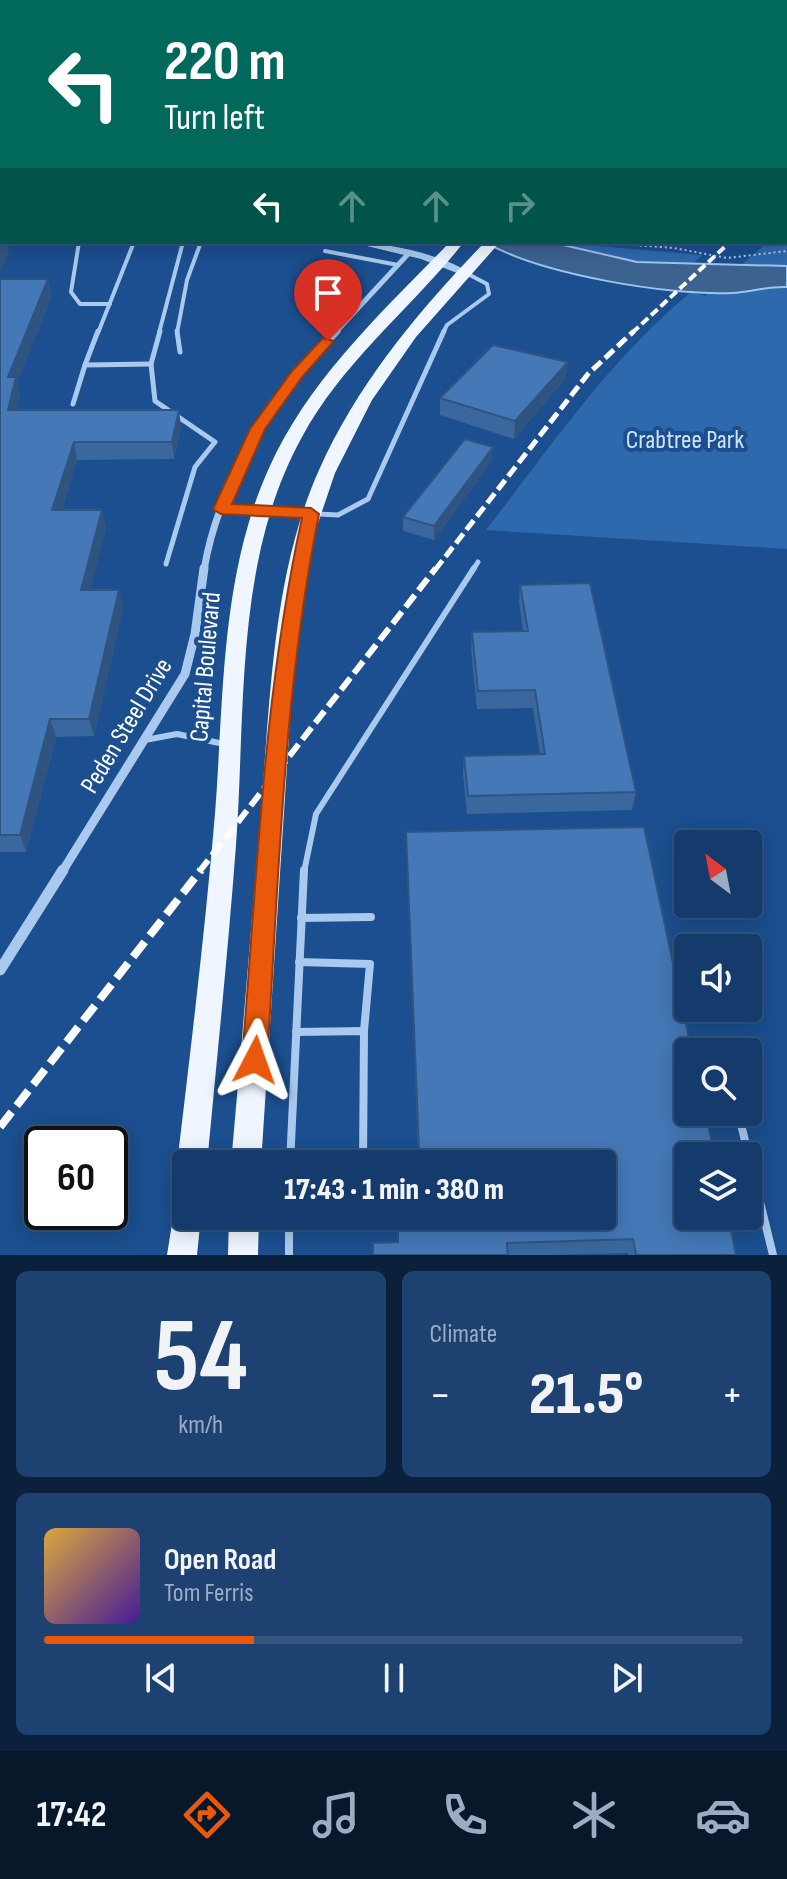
<!DOCTYPE html>
<html lang="en">
<head>
<meta charset="utf-8">
<style>
	:root { --surface:#143b6b; --page:#1d4271; --text:#f1f3f6; --muted:#9dadc1; --line:#33557e; --accent:#ea580c }
	body { margin:0; font-family:"Sofia Sans Condensed",sans-serif; background:var(--page); color:var(--text); height:100vh; display:flex; flex-direction:column; font-size:30px; white-space:nowrap }
	* { box-sizing:border-box; margin:0 }
	p { font-size:26px; color:var(--muted) }
	.icon { flex:none; width:44px; height:44px; fill:none; stroke:currentColor; stroke-width:2; stroke-linecap:round; stroke-linejoin:round }
	.map { position:relative; height:1255px; overflow:hidden }
	.side { display:flex; flex-direction:column; gap:16px; padding:16px; background:#0b203b; flex:1 }
	.side>* { flex:none }
	.banner { position:absolute; left:0px; top:0px; width:788px; height:244px; box-shadow:0 4px 20px #0003,0 0 0 2px var(--line); background:#00695c; color:#fff; overflow:hidden }
	.needle { width:52px; rotate:328deg }
	.tools { position:absolute; left:674px; top:830px; display:grid; gap:16px }
	.tools a { display:grid; place-items:center; width:88px; height:88px; border-radius:8px; background:var(--surface); box-shadow:0 4px 20px #0003,0 0 0 2px var(--line); font-size:40px }
	.speed { position:absolute; left:24px; top:1126px; display:flex; gap:16px; font-size:40px; font-weight:700; text-align:center }
	.speed>* { display:grid; place-content:center; width:104px; height:104px; border-radius:50%; background:var(--surface); box-shadow:0 4px 20px #0003,0 0 0 2px var(--line); line-height:1 }
	.speed .limit { border:4px solid #111; border-radius:12px; background:#fff; color:#111 }
	.pin { position:absolute; display:grid; place-items:center; width:68px; height:68px; color:#fff; margin:-82px -34px; border-radius:50% 50% 50% 0; rotate:-45deg; box-shadow:0 0 8px #0007 }
	.pin .icon { rotate:45deg }
	.me { position:absolute; width:88px; margin:-44px; rotate:4deg; stroke-linejoin:round; filter:drop-shadow(0 0 6px #0008) }
	.turn { display:flex; align-items:center; gap:28px; height:168px; padding:0 32px; font-size:36px }
	.turn .icon { width:104px; height:104px; stroke-width:2.5 }
	.turn b { display:block; font-size:56px; line-height:68px }
	.lanes { display:flex; align-items:center; height:76px; padding:0 32px; background:#0003; justify-content:center; gap:40px; direction:ltr }
	.lanes .off { opacity:.35 }
	.big { font-size:60px; font-weight:800; line-height:1.1 }
	.side .card { flex:1; display:flex; flex-direction:column; justify-content:center; gap:12px; min-width:0; padding:0 28px; border-radius:12px; background:var(--page) }
	.side .dial { align-items:center; gap:0 }
	.dial b { font-size:104px; line-height:1 }
	.song { display:flex; align-items:center; gap:24px }
	.cover { width:96px; height:96px; border-radius:12px; background:linear-gradient(135deg,hsl(40 70% 55%),hsl(260 70% 35%)) }
	.played { height:8px; border-radius:4px; background:linear-gradient(90deg,var(--accent) 30%,var(--line) 30%) }
	.keys { display:flex; justify-content:space-around; direction:ltr }
	.heat { display:flex; justify-content:space-between; align-items:center; font-size:44px; direction:ltr }
	.side .tiles { flex:1; display:grid; gap:16px; grid-template-columns:1fr 1fr }
	.card:last-child { grid-column:span 2 }
	.trip { position:absolute; left:172px; top:1150px; width:444px; height:80px; border-radius:8px; background:var(--surface); box-shadow:0 4px 20px #0003,0 0 0 2px var(--line); font-weight:800; line-height:80px; text-align:center }
	.dock { display:flex; height:128px; justify-content:space-around; align-items:center; background:#08182b; color:var(--muted) }
	.dock .icon { width:56px; height:56px }
	.dock .selected { color:var(--accent) }
	.dock b { font-size:36px; color:var(--text) }
	.map>svg:first-child { display:block }
	.green { fill:#2e69ad }
	.water { fill:#3c6290; stroke:#9cc4f0; stroke-width:2 }
	.lines { fill:none; stroke-linecap:round; stroke-linejoin:round }
	.path { stroke:#a9c9ee; stroke-width:2; stroke-dasharray:2 3; stroke-linecap:butt }
	.service-far3 { stroke:#a9c9ee; stroke-width:4 }
	.service-far2 { stroke:#a9c9ee; stroke-width:5 }
	.service-far1 { stroke:#a9c9ee; stroke-width:6 }
	.service { stroke:#a9c9ee; stroke-width:8 }
	.minor-far3 { stroke:#a9c9ee; stroke-width:5 }
	.minor-far2 { stroke:#a9c9ee; stroke-width:7 }
	.minor-far1 { stroke:#a9c9ee; stroke-width:9 }
	.minor { stroke:#a9c9ee; stroke-width:11 }
	.tertiary { fill:#a9c9ee; fill-rule:evenodd }
	.primary { fill:#f0f6ff; fill-rule:evenodd }
	.motorway { fill:#fff; fill-rule:evenodd }
	.rail-far3 { stroke:#fff; stroke-width:4; stroke-dasharray:9 4; stroke-linecap:butt }
	.rail-far2 { stroke:#fff; stroke-width:5; stroke-dasharray:12 5; stroke-linecap:butt }
	.rail-far1 { stroke:#fff; stroke-width:6; stroke-dasharray:15 6; stroke-linecap:butt }
	.rail { stroke:#fff; stroke-width:8; stroke-dasharray:19 8; stroke-linecap:butt }
	.wall { fill:#3a679d }
	.shaded-wall { fill:#305480 }
	.building { fill:#4478b7; stroke:#305480; stroke-width:2 }
	.route { fill:#ea580c; stroke:#983908; stroke-width:2 }
	.labels { text-anchor:middle; dominant-baseline:central; stroke-width:8; stroke-linejoin:round; paint-order:stroke }
	.park-label { font-size:26px; fill:#cfe3fa; stroke:#1b4f8f }
	.street-label { font-size:26px; fill:#fff; stroke:#1b4f8f }
</style>
</head>
<body>
<div class="map">
<svg width="787" height="1255" viewBox="0 0 787 1255">
	<rect width="100%" height="100%" fill="#1b4f8f"/>
	<g class="green">
		<path d="M787,226V549L486,530C551,446 610,359 691,292L705,296L768,242H786Z"/>
		<polygon points="550,242 702,255 692,265 637,262"/>
	</g>
	<path class="water" d="M485,242H550L637,262L787,266V287C768,286 751,292 732,293C669,296 539,274 485,242Z"/>
	<g class="lines">
		<g class="path">
			<polyline points="181,2 193,0"/>
			<polyline points="595,242 674,248 727,258 787,251"/>
		</g>
		<g class="service-far3">
			<polyline points="79,242 71,292 80,304 110,304"/>
			<polyline points="325,251 398,265"/>
			<polyline points="98,333 134,242"/>
			<polyline points="159,333 183,242"/>
			<polyline points="177,333 187,280 201,242"/>
			<polyline points="443,333 447,325 489,294 487,284 466,273"/>
		</g>
		<g class="service-far2">
			<polyline points="98,331 85,365 151,364"/>
			<polyline points="160,331 151,364 155,401 215,442 195,467 166,564"/>
			<polyline points="177,331 180,352"/>
			<polyline points="73,404 85,365"/>
			<polyline points="221,509 338,515 368,499 444,331"/>
			<polyline points="473,570 478,562"/>
		</g>
		<g class="service-far1">
			<polyline points="145,740 177,734 224,744"/>
			<polyline points="304,872 316,814 474,568"/>
		</g>
		<g class="service">
			<polyline points="301,918 371,917"/>
			<polyline points="299,962 370,964 364,1031"/>
			<polyline points="296,1032 364,1031 363,1164"/>
			<polyline points="738,1112 773,1255"/>
			<polyline points="290,1164 304,870"/>
			<polyline points="289,1216 289,1255"/>
		</g>
		<polyline class="minor-far3" points="335,333 409,253"/>
		<path class="minor-far2" d="M204,570C219,478 276,399 337,331"/>
		<polyline class="minor-far1" points="62,872 185,674 195,634 204,568"/>
		<polyline class="minor" points="0,970 63,870"/>
		<g class="tertiary">
			<polygon points="546,0 553,0 554,2 547,2"/>
			<polygon points="2,192 2,198 0,199 0,193"/>
			<path d="M350,242C385,242 441,254 470,273L462,275L421,259Z"/>
		</g>
		<g class="primary">
			<polygon points="623,0 633,0 634,2 624,2"/>
			<polygon points="708,0 718,0 706,2"/>
			<path d="M450,242H464C411,309 343,361 302,437C234,560 246,709 236,845C228,951 217,1058 207,1164H186V1176L177,1164C191,1047 205,931 215,814C224,699 220,576 269,468C309,379 383,311 450,242Z"/>
			<path d="M485,242H500L416,337L372,400L335,473L315,532L303,592L293,674L261,1164H231C242,1041 252,919 262,796C271,688 274,571 319,470C358,383 419,310 485,242Z"/>
			<polygon points="186,1201 186,1216 201,1216 197,1255 167,1255 175,1205"/>
			<polygon points="229,1216 259,1216 258,1255 228,1255"/>
		</g>
		<polygon class="motorway" points="594,0 607,0 609,2 596,2"/>
		<polyline class="rail-far3" points="632,333 730,242"/>
		<polyline class="rail-far2" points="435,570 588,374 634,331"/>
		<polyline class="rail-far1" points="199,872 436,568"/>
		<polyline class="rail" points="0,1127 201,870"/>
	</g>
	<g class="wall">
		<polygon points="2,105 2,146 0,145 0,106"/>
		<polygon points="0,279 52,295 17,383 20,394 16,410 181,427 174,459 77,460 62,510 106,527 90,590 119,590 123,608 94,736 56,737 26,852 0,852"/>
		<polygon points="566,378 514,439 440,415 440,398"/>
		<polygon points="492,460 434,540 403,531 403,517"/>
		<polygon points="520,585 636,792 632,810 467,814 463,774 464,756 540,754 533,708 477,709 471,650 472,632 523,631 519,602"/>
		<polygon points="406,832 736,1255 628,1255 628,1253 552,1255 373,1255 398,1242 418,1151"/>
	</g>
	<g class="shaded-wall">
		<polygon points="3,242 7,242 9,253 0,272 0,248"/>
		<polygon points="48,279 52,295 17,383 20,394 13,427 8,410 8,377"/>
		<polygon points="568,362 566,378 514,439 515,421"/>
		<polygon points="179,410 181,427 174,459 172,442"/>
		<polygon points="74,442 77,460 57,528 52,510"/>
		<polygon points="493,447 492,460 434,540 434,526"/>
		<polygon points="102,510 106,527 86,608 81,590"/>
		<polygon points="119,590 123,608 94,736 89,719"/>
		<polygon points="50,719 56,737 26,852 20,835"/>
	</g>
	<g class="building">
		<polygon points="415,0 484,0 476,1 477,2 416,2"/>
		<polygon points="787,50 787,108 786,108"/>
		<polygon points="2,105 2,133 0,132 0,106"/>
		<polygon points="0,279 48,279 8,377 16,377 8,410 179,410 172,442 74,442 52,510 102,510 81,590 119,590 89,719 50,719 20,835 0,835"/>
		<polygon points="493,345 568,362 515,421 440,398"/>
		<polygon points="465,439 493,447 434,526 403,517"/>
		<polygon points="590,583 636,792 468,796 464,756 545,754 535,690 478,691 472,632 528,631 520,585"/>
		<polygon points="644,827 692,1052 688,1052 688,1112 705,1112 715,1156 688,1156 688,1216 728,1216 736,1255 636,1255 633,1239 507,1243 508,1255 373,1255 373,1243 398,1242 398,1216 602,1216 602,1164 396,1164 396,1152 419,1151 406,832"/>
	</g>
	<path class="route" d="M323,338L334,341L302,377L265,429L232,504L311,508L319,514C283,693 279,877 267,1060L263,1068L255,1072L246,1068L242,1060C257,879 263,696 302,518L221,514L213,509L250,429L292,371Z"/>
	<g class="labels">
		<g class="park-label">
			<text x="685" y="440">Crabtree Park</text>
		</g>
		<g class="street-label">
			<text transform="translate(206 667) rotate(-85)">Capital Boulevard</text>
			<text transform="translate(127 726) rotate(-59)">Peden Steel Drive</text>
		</g>
	</g>
</svg>
<div class="tools">
<a><svg class="needle" viewBox="-14 -14 28 28"><path d="M0-13l5 13h-10z" fill="#e53935"/><path d="M0 13l5-13h-10z" fill="#9dadc1"/></svg></a>
<a><svg class="icon" aria-label="sound" viewBox="0 0 24 24"><path d="M4 9h4l5-4v14l-5-4H4zM17 9q2 3 0 6"/></svg></a>
<a><svg class="icon" aria-label="search" viewBox="0 0 24 24"><circle cx="10" cy="10" r="6"/><path d="M15 15l6 6"/></svg></a>
<a><svg class="icon" aria-label="layers" viewBox="0 0 24 24"><path d="M12 4l9 5-9 5-9-5zM3 14l9 5 9-5"/></svg></a>
</div>
<div class="speed"><div class="limit">60</div></div>
<div class="pin" style="left:328px;top:341px;background:#d93025"><svg class="icon" aria-label="arrive" viewBox="0 0 24 24"><path d="M6 21V4h12l-3 4 3 4H6"/></svg></div>
<svg class="me" style="left:255px;top:1060px" viewBox="-20 -20 40 40"><path d="M0-17L14 15 0 8-14 15z" fill="#ea580c" stroke="#fff" stroke-width="4"/></svg>
<div class="trip">17:43 · 1 min · 380 m</div>
<div class="banner">
<div class="turn"><svg class="icon" aria-label="left" viewBox="0 0 24 24"><path d="M17 20v-9H6M10 6l-5 5 5 5"/></svg><div><b>220 m</b>Turn left</div></div>
<div class="lanes"><svg class="icon" aria-label="left" viewBox="0 0 24 24"><path d="M17 20v-9H6M10 6l-5 5 5 5"/></svg><svg class="icon off" aria-label="ahead" viewBox="0 0 24 24"><path d="M12 20V5M6 11l6-6 6 6"/></svg><svg class="icon off" aria-label="ahead" viewBox="0 0 24 24"><path d="M12 20V5M6 11l6-6 6 6"/></svg><svg class="icon off" aria-label="right" viewBox="0 0 24 24"><path d="M7 20v-9h11M14 6l5 5-5 5"/></svg></div>
</div>
</div>
<section class="side">
<div class="tiles">
<div class="card dial"><b>54</b><p>km/h</p></div>
<div class="card"><p>Climate</p>
<div class="heat"><a>−</a><b class="big">21.5°</b><a>+</a></div>
</div>
<div class="card">
<div class="song"><i class="cover"></i><div><b>Open Road</b><p>Tom Ferris</p></div></div>
<div class="played"></div>
<div class="keys"><svg class="icon" aria-label="previous" viewBox="0 0 24 24"><path d="M18 5L8 12l10 7zM5 5v14"/></svg><svg class="icon" aria-label="pause" viewBox="0 0 24 24"><path d="M8 5v14M16 5v14"/></svg><svg class="icon" aria-label="next" viewBox="0 0 24 24"><path d="M6 5l10 7-10 7zM19 5v14"/></svg></div>
</div>
</div>
</section>
<nav class="dock">
<b>17:42</b>
<svg class="icon selected" aria-label="directions" viewBox="0 0 24 24"><path d="M12 3l9 9-9 9-9-9zM9 14v-3h6M13 9l2 2-2 2"/></svg>
<svg class="icon" aria-label="music" viewBox="0 0 24 24"><path d="M9 18V5l10-2v13"/><circle cx="6" cy="18" r="3"/><circle cx="16" cy="16" r="3"/></svg>
<svg class="icon" aria-label="phone" viewBox="0 0 24 24"><path d="M5 4h4l2 5-3 2q2 4 5 5l2-3 5 2v4C11 20 4 13 5 4z"/></svg>
<svg class="icon" aria-label="climate" viewBox="0 0 24 24"><path d="M12 3v18M4 7l16 10M4 17L20 7"/></svg>
<svg class="icon" aria-label="car" viewBox="0 0 24 24"><path d="M5 17H2v-5l4-1 3-4h7l3 4 3 1v5h-3M9 17h6M6 11h13"/><circle cx="7" cy="17" r="2"/><circle cx="17" cy="17" r="2"/></svg>
</nav>
</body>
</html>
